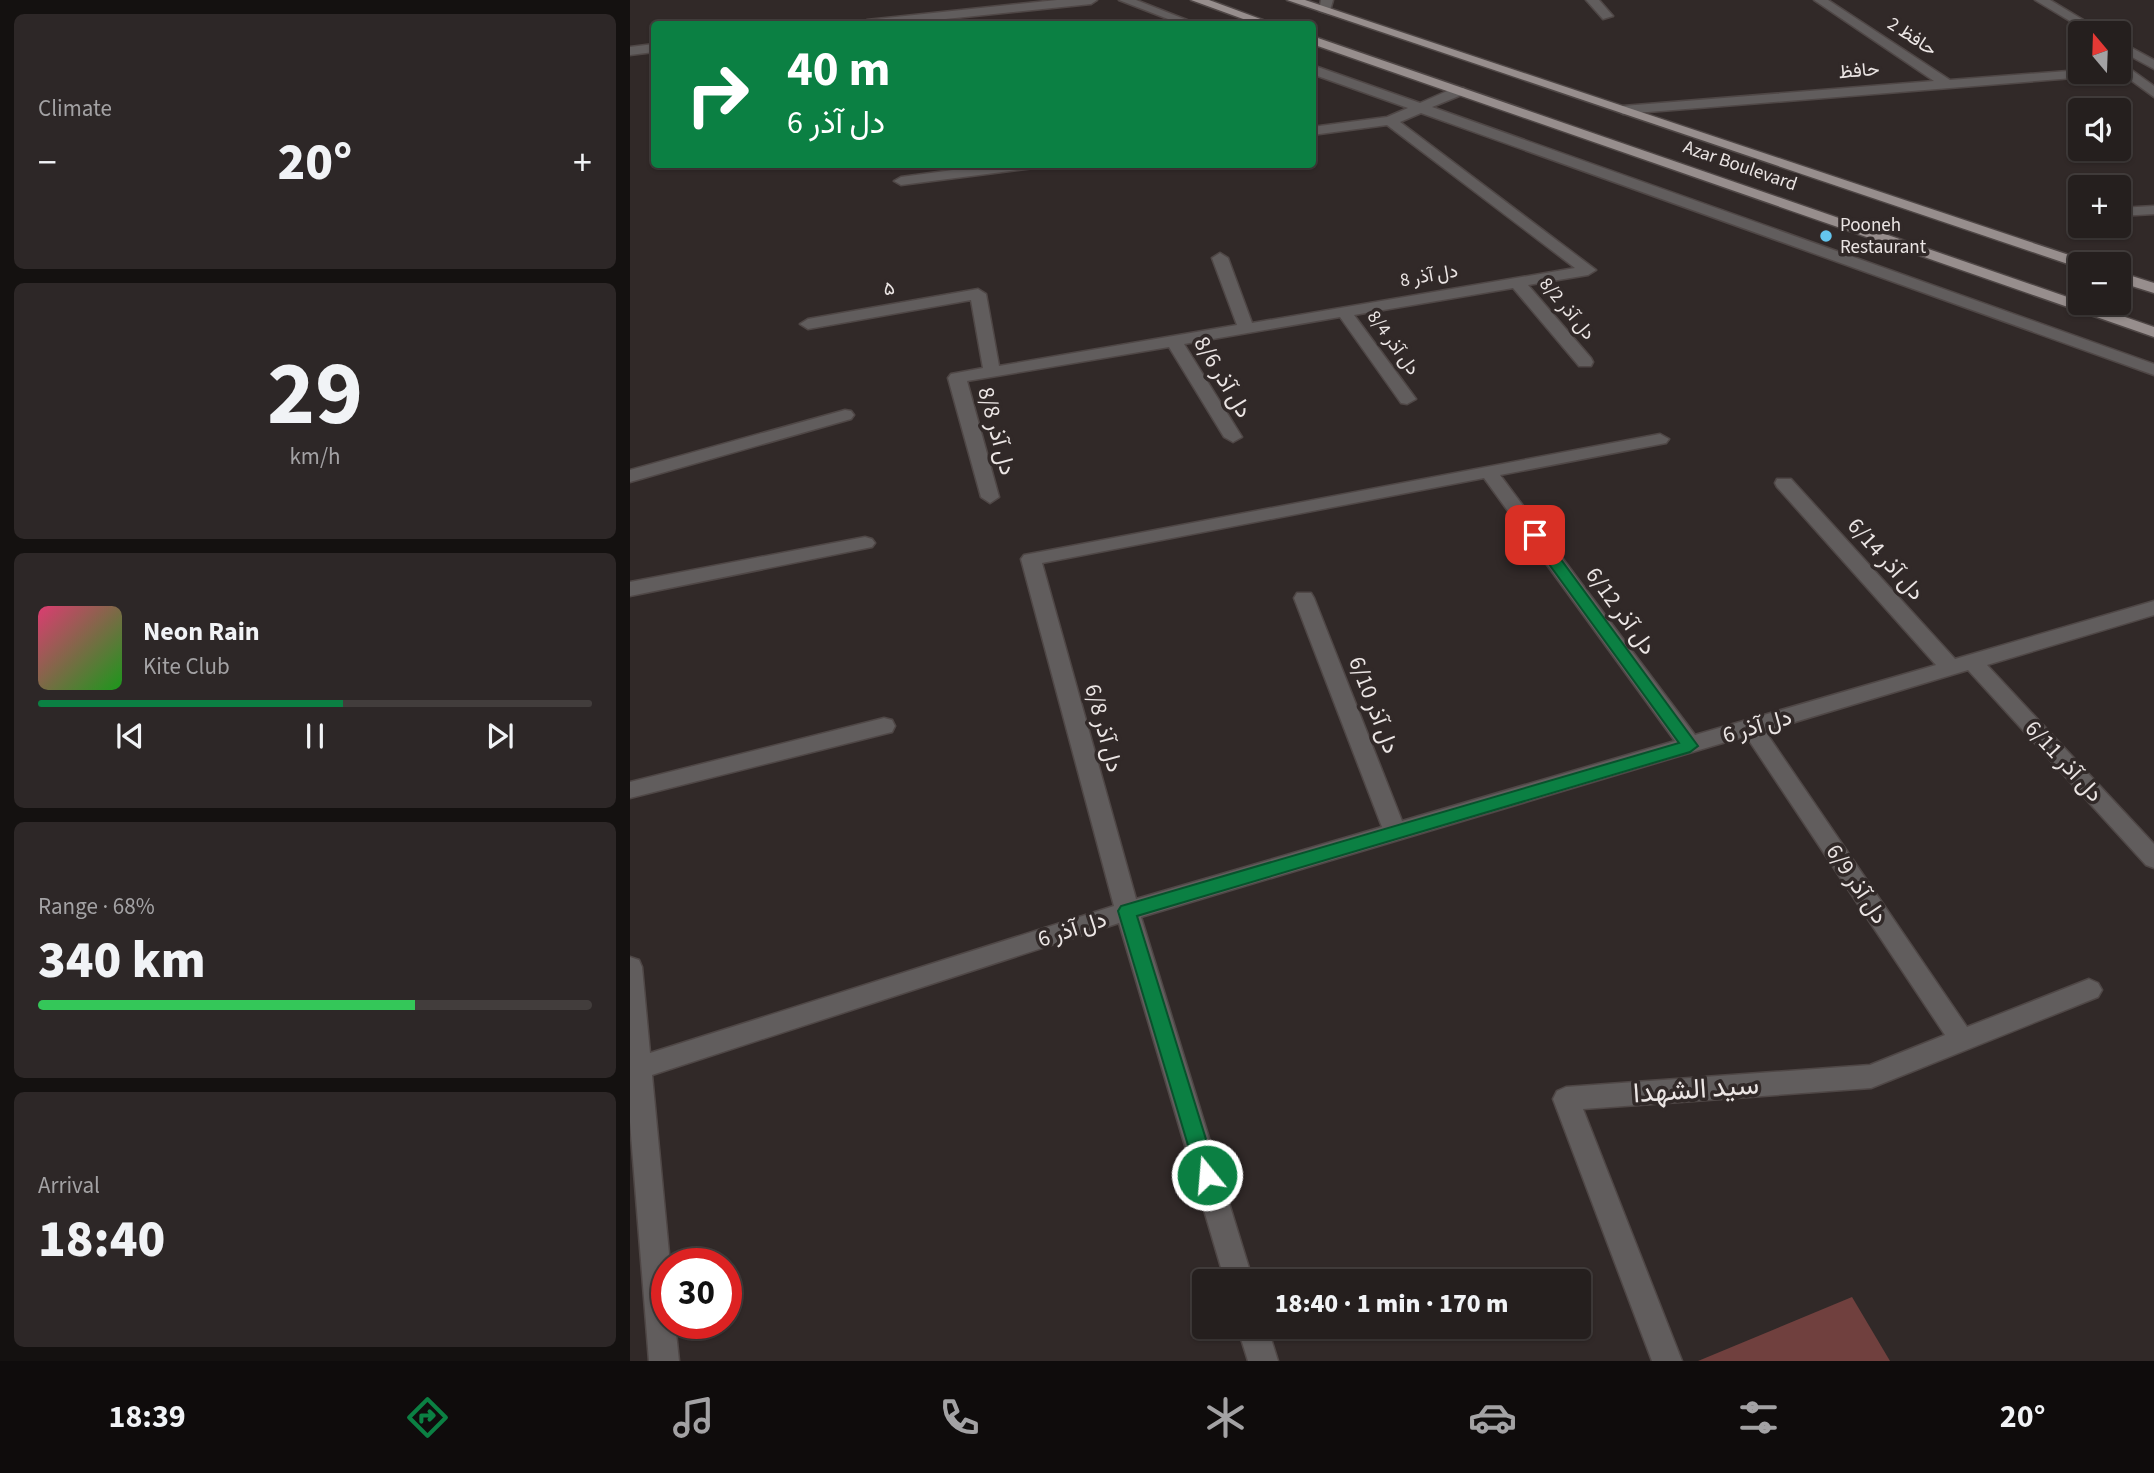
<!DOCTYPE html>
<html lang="en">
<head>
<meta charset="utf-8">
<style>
	:root { --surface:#251f1e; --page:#2d2727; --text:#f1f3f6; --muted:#a3a2a4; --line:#423d3c; --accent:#0b8043 }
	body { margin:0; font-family:"Source Sans 3",Vazirmatn,sans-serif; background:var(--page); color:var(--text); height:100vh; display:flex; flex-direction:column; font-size:26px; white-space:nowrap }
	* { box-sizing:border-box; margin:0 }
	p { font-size:23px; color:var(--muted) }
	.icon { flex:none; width:38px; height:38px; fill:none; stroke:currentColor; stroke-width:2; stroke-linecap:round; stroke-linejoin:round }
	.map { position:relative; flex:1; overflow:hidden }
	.details { display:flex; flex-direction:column; gap:14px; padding:14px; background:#141110; width:630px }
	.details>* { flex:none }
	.top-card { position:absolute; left:21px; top:21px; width:665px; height:147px; border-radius:7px; box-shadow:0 2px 5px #0004,0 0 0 2px var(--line); background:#0b8043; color:#fff; overflow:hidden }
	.needle { width:46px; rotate:341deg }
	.tools { position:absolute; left:1438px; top:21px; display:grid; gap:14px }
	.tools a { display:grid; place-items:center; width:63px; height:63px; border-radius:7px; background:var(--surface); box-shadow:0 2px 5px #0004,0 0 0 2px var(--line); font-size:35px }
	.speed { position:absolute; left:21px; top:1248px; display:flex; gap:14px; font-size:35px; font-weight:700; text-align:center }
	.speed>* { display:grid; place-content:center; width:91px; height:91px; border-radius:50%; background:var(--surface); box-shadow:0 2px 5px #0004,0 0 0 2px var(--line); line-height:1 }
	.speed .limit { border:10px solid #d22; background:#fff; color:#111 }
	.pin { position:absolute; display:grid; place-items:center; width:60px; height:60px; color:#fff; margin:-30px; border-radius:14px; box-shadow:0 4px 10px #0006 }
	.me { position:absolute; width:77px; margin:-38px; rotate:343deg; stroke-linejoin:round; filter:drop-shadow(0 0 5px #0008) }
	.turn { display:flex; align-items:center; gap:24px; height:147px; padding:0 21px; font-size:32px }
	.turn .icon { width:91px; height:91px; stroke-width:2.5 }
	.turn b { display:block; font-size:49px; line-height:60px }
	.big { font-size:52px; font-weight:800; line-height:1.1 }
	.details .tile { flex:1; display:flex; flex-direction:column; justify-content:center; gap:10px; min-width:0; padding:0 24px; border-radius:10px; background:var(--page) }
	.details .dial { align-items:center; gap:0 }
	.dial b { font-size:91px; line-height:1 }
	.song { display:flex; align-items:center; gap:21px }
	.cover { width:84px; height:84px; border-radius:10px; background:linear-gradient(135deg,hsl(340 70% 55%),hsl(120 70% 35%)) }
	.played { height:7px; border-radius:4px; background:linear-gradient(90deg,var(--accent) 55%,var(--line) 55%) }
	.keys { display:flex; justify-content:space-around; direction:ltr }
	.heat { display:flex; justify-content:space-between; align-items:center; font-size:38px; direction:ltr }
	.charge { height:10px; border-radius:5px; background:linear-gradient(90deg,#34c759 68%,var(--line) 0) }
	.trip { position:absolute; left:562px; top:1269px; width:399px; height:70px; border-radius:7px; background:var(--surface); box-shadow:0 2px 5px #0004,0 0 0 2px var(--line); font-weight:800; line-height:70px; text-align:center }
	.menu { display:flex; height:112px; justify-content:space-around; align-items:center; background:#0f0c0c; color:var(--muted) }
	.menu .icon { width:49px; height:49px }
	.menu .selected { color:var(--accent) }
	.menu b { font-size:32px; color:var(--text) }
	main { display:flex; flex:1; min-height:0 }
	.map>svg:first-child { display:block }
	.green { fill:#70403e }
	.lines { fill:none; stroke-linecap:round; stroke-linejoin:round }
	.minor-casing { stroke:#4f4746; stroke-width:3 }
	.major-casing { stroke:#4f4746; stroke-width:3 }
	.minor { fill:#615d5d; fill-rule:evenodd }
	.major { fill:#978e8d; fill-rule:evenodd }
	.route { fill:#0b8043; stroke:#07532c; stroke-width:2 }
	.poi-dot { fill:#64c5ee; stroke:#312928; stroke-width:2.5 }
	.labels { text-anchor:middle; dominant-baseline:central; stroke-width:7; stroke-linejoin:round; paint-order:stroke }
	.far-street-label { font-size:19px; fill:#ebe5e4; stroke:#312928 }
	.far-poi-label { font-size:19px; fill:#ebe5e4; stroke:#312928; text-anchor:start }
	.street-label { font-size:23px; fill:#ebe5e4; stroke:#312928 }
	.near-street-label { font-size:28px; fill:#ebe5e4; stroke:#312928 }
</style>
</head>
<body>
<main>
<section class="details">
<div class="tile"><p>Climate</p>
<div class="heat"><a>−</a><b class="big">20°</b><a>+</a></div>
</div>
<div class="tile dial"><b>29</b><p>km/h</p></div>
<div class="tile">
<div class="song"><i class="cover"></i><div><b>Neon Rain</b><p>Kite Club</p></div></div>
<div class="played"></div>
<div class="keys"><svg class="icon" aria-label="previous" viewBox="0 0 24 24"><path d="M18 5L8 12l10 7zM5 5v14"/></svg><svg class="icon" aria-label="pause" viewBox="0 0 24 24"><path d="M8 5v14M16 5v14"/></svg><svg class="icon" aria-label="next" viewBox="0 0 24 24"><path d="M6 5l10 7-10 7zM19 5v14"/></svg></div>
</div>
<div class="tile"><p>Range · 68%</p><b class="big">340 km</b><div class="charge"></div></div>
<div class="tile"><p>Arrival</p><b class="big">18:40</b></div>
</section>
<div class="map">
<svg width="1524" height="1361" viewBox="0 0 1524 1361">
	<rect width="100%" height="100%" fill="#312928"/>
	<polygon class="green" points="1222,1297 1260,1361 1068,1361"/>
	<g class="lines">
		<g class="minor-casing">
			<g id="minor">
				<polygon points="427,0 467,0 461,4 267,24 231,24 237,20"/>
				<polygon points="489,0 506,0 567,24 551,24"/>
				<polygon points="691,0 703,0 699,14 689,11"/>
				<polygon points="956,0 969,0 983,16 973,19"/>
				<polygon points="1184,0 1198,0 1320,80 1451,70 1451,72 1476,72 1469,76 993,114 986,110 993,106 1304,81"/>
				<polygon points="1405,0 1420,0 1475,33 1460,33"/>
				<polygon points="1489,41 1524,60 1524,69 1489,50"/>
				<polygon points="24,44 24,52 0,55 0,47"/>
				<polygon points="682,65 790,103 824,88 834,88 834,94 802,107 1524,364 1524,375 791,113 770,122 966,270 958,275 898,285 961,358 963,362 961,366 949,366 883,288 724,315 786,399 777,404 771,403 710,317 554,344 612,437 603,442 594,437 539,347 337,381 369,497 360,503 351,497 318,378 321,374 353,368 341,300 178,329 170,324 178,319 348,289 356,294 369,366 607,325 582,258 590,253 598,258 622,323 945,268 757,125 682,135 682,127 757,117 778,108 682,74"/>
				<polygon points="1496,66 1524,86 1524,97 1491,73 1489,70"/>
				<polygon points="367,164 411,164 404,168 271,185 264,181 271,177"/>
				<polygon points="1524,206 1524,214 1489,216 1489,208"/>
				<polygon points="1449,209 1451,217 1444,216 1442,213"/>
				<polygon points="215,410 221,411 224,415 221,419 0,482 0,470"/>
				<path d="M1030,434L1039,439L1036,443L870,475L1065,735L1306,665L1147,487L1145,483L1147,479H1161L1325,659L1524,601V615L1357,665L1524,844V868L1516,865L1338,670L1135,731L1337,1027L1459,979L1468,983L1472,990L1468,997L1241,1088L953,1109L1052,1361H1022L923,1099L927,1091L936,1087L1240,1065L1315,1035L1116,736L511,917L623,1281H595L489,923L22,1075L40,1264H37V1323H45L49,1361H19L0,1122V957L9,960L12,967L20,1053L484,906L391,559L394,555ZM854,478L1045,741L772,821L684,598L681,593H667L664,598L752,827L506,899L412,563Z"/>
				<polygon points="235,537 242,539 245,543 242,547 0,596 0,582"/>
				<polygon points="254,718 262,720 265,726 262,732 0,798 0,782"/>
				<polygon points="607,1326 637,1326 648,1361 618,1361"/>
			</g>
		</g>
		<g class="major-casing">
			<g id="major">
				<polygon points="561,0 579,0 644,24 627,24"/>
				<polygon points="657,0 675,0 1457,261 1460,264 1447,267"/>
				<polygon points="682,36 1524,327 1524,337 682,44"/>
				<polygon points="1489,272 1524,283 1524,293 1489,282"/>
			</g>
		</g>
		<use href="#minor" class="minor"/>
		<use href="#major" class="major"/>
	</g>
	<polygon class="route" points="905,530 910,531 1068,746 1060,752 507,916 587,1175 584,1182 577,1185 569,1182 488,911 491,906 1049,743 900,538 898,535 900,531"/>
	<circle class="poi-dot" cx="1196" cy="236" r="7"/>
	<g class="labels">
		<g class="far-street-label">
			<text transform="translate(1282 37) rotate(33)">حافظ 2</text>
			<text transform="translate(1229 71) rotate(-5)">حافظ</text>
			<text transform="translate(1110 166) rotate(19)">Azar Boulevard</text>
			<text transform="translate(799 276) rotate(-10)">دل آذر 8</text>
			<text transform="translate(259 289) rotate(-10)">۵</text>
			<text transform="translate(937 309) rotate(50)">دل آذر 8/2</text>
			<text transform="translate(763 343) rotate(54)">دل آذر 8/4</text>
		</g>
		<g class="far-poi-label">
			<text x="1210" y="225">Pooneh<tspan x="1210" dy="22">Restaurant</tspan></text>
		</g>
		<g class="street-label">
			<text transform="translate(593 377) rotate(59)">دل آذر 8/6</text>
			<text transform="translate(367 431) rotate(75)">دل آذر 8/8</text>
			<text transform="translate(1256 559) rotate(48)">دل آذر 6/14</text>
			<text transform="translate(991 611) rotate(54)">دل آذر 6/12</text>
			<text transform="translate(744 705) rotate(69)">دل آذر 6/10</text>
			<text transform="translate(1127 726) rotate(-16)">دل آذر 6</text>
			<text transform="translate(474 728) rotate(75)">دل آذر 6/8</text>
			<text transform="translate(1434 761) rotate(47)">دل آذر 6/11</text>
			<text transform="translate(1227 884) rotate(56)">دل آذر 6/9</text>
			<text transform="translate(442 929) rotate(-18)">دل آذر 6</text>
		</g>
		<g class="near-street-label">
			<text transform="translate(1066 1089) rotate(-4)">سید الشهدا</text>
		</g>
	</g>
</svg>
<div class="tools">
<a><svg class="needle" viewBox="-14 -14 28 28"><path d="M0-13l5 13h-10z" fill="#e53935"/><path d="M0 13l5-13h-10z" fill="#a3a2a4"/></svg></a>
<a><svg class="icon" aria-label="sound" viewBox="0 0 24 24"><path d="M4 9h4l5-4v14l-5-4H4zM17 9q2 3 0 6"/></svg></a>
<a>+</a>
<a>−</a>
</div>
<div class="speed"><div class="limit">30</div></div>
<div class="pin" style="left:905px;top:535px;background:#d93025"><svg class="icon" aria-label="arrive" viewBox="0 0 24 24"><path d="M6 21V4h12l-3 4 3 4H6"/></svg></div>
<svg class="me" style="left:577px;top:1175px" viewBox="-20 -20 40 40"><circle r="17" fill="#0b8043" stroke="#fff" stroke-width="3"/><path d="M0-11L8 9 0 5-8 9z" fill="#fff"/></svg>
<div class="trip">18:40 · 1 min · 170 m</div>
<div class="top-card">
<div class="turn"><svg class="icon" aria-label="right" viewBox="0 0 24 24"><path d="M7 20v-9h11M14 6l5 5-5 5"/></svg><div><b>40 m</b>دل آذر 6</div></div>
</div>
</div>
</main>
<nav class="menu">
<b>18:39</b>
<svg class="icon selected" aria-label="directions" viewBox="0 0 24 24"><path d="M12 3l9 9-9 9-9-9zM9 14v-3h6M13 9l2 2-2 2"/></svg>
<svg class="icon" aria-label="music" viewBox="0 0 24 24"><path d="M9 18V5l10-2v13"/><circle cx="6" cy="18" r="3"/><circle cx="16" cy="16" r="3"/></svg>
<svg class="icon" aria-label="phone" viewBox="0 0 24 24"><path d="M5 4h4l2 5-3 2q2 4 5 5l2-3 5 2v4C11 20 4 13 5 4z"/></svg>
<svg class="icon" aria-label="climate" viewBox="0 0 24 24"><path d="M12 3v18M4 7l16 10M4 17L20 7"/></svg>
<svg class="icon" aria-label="car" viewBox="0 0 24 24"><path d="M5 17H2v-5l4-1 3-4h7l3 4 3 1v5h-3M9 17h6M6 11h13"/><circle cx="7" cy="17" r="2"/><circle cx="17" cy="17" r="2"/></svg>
<svg class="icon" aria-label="filters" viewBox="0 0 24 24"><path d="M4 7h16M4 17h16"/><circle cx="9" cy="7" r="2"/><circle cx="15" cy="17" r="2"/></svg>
<b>20°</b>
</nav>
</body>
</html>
